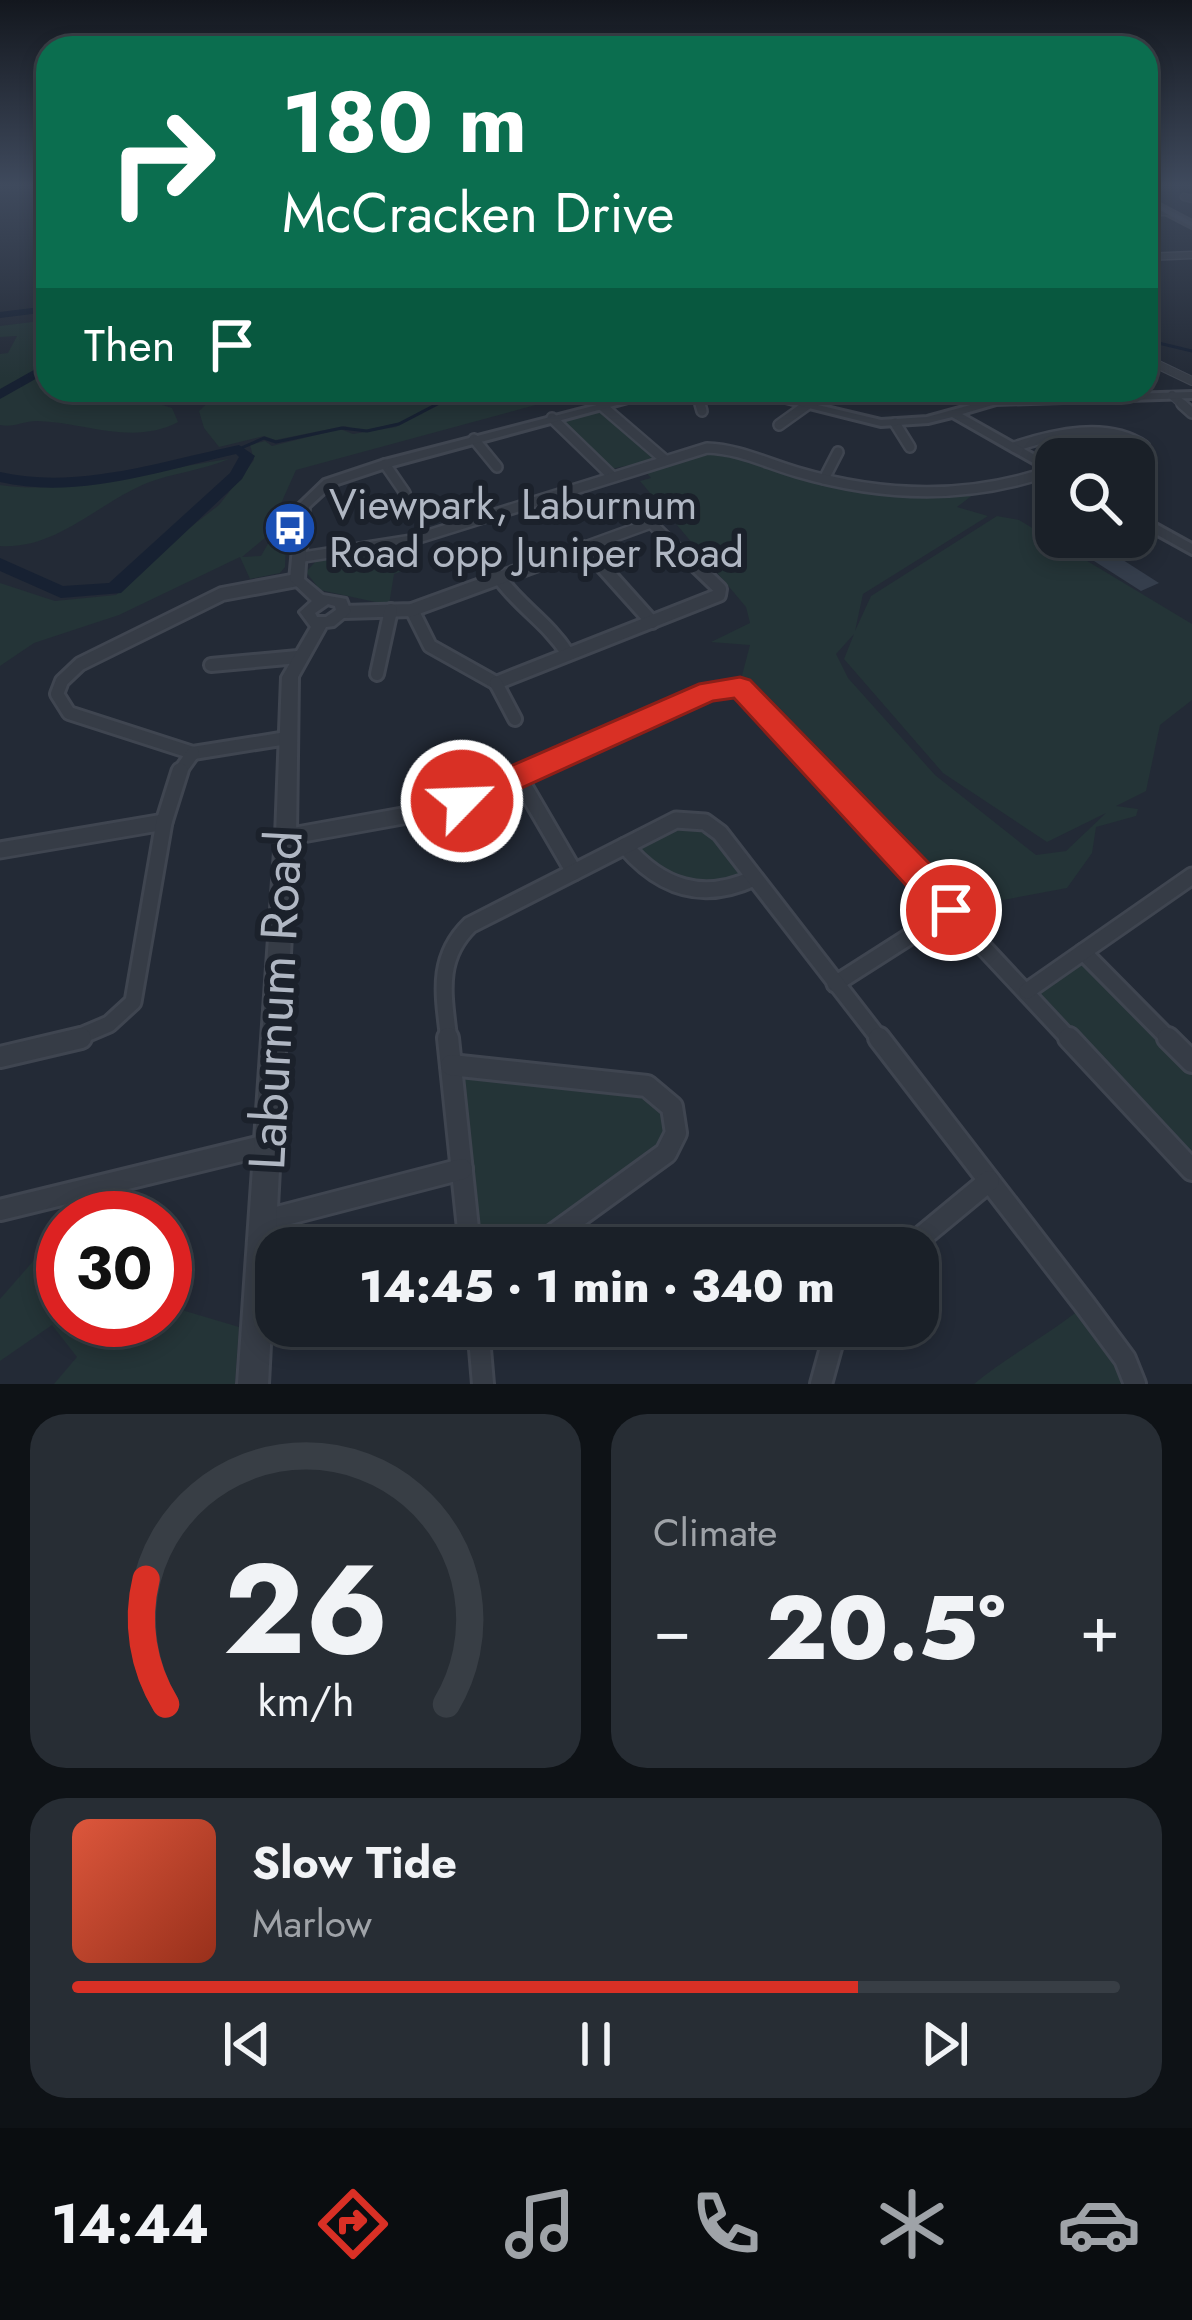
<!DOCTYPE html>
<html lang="en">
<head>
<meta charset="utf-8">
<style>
	:root { --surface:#1a2028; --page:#272d34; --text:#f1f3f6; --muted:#9fa3a8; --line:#383e45; --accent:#d93025 }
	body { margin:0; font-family:Jost,sans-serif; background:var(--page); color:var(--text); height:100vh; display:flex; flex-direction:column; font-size:45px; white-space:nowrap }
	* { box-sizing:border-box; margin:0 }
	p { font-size:39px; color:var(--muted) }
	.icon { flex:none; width:66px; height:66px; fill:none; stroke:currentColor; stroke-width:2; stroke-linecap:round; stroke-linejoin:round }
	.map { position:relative; height:1384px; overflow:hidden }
	.side { display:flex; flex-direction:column; gap:30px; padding:30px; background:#0e1216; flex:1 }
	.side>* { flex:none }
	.top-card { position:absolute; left:36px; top:36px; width:1122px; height:366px; border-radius:36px; box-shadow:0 6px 18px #0003,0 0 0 3px var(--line); background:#0b6e4f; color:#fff; overflow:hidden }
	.controls { position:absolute; left:1035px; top:438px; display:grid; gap:24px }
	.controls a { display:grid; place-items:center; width:120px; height:120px; border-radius:24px; background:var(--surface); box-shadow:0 6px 18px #0003,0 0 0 3px var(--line); font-size:60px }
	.speed { position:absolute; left:36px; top:1191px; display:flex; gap:24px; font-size:60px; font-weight:700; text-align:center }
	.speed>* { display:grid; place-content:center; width:156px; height:156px; border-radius:50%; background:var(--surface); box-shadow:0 6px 18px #0003,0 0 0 3px var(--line); line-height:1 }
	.speed .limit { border:18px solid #d22; background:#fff; color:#111 }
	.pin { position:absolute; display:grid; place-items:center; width:102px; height:102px; color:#fff; margin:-51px; border:6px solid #fff; border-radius:50%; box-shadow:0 3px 12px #0007 }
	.me { position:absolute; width:132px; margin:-66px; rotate:66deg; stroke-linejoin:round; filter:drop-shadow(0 0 9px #0008) }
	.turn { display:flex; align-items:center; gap:42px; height:252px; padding:0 48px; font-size:54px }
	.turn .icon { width:156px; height:156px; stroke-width:2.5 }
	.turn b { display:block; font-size:84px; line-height:102px }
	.then { display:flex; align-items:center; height:114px; padding:0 48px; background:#0003; gap:24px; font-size:45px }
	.big { font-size:90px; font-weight:800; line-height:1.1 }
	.side .widget { flex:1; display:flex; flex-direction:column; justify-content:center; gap:18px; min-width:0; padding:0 42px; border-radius:36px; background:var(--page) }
	.side .dial { align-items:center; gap:0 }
	.dial svg { height:312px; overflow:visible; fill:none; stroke:var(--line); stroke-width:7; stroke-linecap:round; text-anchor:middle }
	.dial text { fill:var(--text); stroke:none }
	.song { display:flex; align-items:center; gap:36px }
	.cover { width:144px; height:144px; border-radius:18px; background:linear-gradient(135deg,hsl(10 70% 55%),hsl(10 70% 35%)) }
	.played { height:12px; border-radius:6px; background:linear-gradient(90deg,var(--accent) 75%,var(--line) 75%) }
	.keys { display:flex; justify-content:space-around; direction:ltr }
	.heat { display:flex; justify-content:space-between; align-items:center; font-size:66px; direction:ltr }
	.side .tiles { flex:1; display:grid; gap:30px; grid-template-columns:1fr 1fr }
	.widget:last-child { grid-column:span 2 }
	.trip { position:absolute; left:255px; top:1227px; width:684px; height:120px; border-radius:36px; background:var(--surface); box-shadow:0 6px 18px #0003,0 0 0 3px var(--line); font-weight:800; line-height:120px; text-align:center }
	.menu { display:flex; height:192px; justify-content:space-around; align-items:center; background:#0a0d10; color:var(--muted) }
	.menu .icon { width:84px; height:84px }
	.menu .active { color:var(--accent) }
	.menu b { font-size:54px; color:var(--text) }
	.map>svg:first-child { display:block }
	.green { fill:#243437; fill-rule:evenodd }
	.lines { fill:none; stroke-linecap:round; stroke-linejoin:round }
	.stream { stroke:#172132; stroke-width:3 }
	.river { fill:#172132; fill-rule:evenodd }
	.building { fill:#353e4c }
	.minor-far5-casing { stroke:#3f4550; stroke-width:9 }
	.minor-far4-casing { stroke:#3f4550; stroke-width:10 }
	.minor-far3-casing { stroke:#3f4550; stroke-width:14 }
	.minor-far2-casing { stroke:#3f4550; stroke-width:18 }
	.minor-far1-casing { stroke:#3f4550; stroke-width:21 }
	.minor-casing { stroke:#3f4550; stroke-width:26 }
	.tertiary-casing { stroke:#3f4550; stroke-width:6 }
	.secondary-casing { stroke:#3f4550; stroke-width:6 }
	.minor-far5 { stroke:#363c46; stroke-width:6 }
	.minor-far4 { stroke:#363c46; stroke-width:8 }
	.minor-far3 { stroke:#363c46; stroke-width:9 }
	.minor-far2 { stroke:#363c46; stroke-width:12 }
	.minor-far1 { stroke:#363c46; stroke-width:15 }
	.minor { stroke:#363c46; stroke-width:20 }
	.tertiary { fill:#363c46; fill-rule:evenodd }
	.secondary { fill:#444b59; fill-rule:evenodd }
	.route { fill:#d93025; stroke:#8d1f18; stroke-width:3 }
	.labels { text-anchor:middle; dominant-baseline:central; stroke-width:12; stroke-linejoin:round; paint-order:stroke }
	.poi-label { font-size:42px; fill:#b0b7c3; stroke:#1b212b; text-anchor:start }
	.near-street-label { font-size:51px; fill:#b0b7c3; stroke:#1b212b }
</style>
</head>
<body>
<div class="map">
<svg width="1192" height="1384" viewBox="0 0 1192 1384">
	<rect width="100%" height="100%" fill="#232a36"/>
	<g class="green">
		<path d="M48,320V390H115L172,408L178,422C134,446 83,422 37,421C23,421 14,428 0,425V354L8,353L17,336L0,337V326Z"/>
		<polygon points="221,390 345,390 351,402 386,390 461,390 398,423 361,431 345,426 275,440 264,436 219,447 204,428 199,411"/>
		<polygon points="591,390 296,470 266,537 242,557 261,556 269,542 286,540 285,567 280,573 250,579 240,557 119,615 34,643 0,666 0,583 55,601 116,595 170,543 219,505 254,460 250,445 265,441 272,446 340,429 353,434 396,427 466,391"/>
		<polygon points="601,410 652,453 654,460 611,469 562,422"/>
		<path d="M708,452C735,452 755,463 780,470C841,488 911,497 974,494L957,507L988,516L863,594L855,631L871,596L997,516L1019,520L1192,624V700L1160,725L1146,791L1116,806L1138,809L1136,816L1096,827L1092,853L1067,888L998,901L983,931L757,691L740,683L750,645L711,642L750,623L746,607L640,481L651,478L644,470ZM854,634L844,659L943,773L1047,842L1106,813L1066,851L1036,855L935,775L848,678L836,654Z"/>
		<path d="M229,459C203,470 173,473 147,483C98,503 56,550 0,546V485C78,496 153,469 229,459Z"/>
		<polygon points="401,547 411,568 394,574 389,605 320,590 306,572 316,561"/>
		<polygon points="676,820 705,822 754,878 672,887 625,846"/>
		<polygon points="1083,952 1192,1062 1192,1170 1027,991"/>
		<polygon points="451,1065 647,1086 676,1133 535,1248 470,1248"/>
		<polygon points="63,1235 63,1320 165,1320 165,1305 239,1327 235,1384 54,1384 77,1357 52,1325 0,1361 0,1299 43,1250"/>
		<path d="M1085,1305L1135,1384H974C1009,1355 1049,1335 1085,1305Z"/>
	</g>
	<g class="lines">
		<g class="stream">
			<polyline points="1146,340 1192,351"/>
			<polyline points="239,449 264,438 276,442 342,428 367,431 399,424 464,390"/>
		</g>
		<g class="river">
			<polygon points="48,306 48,312 0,318 0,312"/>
			<polygon points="48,362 48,372 0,399 0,389"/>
			<path d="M239,445L255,456L242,479L121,593L61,598L0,571V558L63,586L109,583L230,473L239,457L236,454C160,471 77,500 0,482V472C78,490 162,461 239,445Z"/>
		</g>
	</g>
	<polygon class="building" points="1087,537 1159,583 1141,591 1069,545"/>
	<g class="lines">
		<g class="minor-far5-casing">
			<g id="minor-far5">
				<polyline points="1184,197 1192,199"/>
				<polyline points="1146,212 1167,212"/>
				<polyline points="1146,257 1192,255"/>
			</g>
		</g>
		<g class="minor-far4-casing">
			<g id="minor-far4">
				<polyline points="1146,359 1192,381"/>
				<polyline points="695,390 701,407"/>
				<polyline points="1046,390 1054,399"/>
				<polyline points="1172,395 1185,407"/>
			</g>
		</g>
		<g class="minor-far3-casing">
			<g id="minor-far3">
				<polyline points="700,404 702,411"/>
				<polyline points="1182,404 1192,413"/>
				<polyline points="601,405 665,460"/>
				<polyline points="552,418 612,476"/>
				<polyline points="895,423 910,447"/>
				<polyline points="779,425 807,405"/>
				<polyline points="474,439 497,467"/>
				<path d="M1014,447C1054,434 1107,421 1144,446L1134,470"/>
				<polyline points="385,464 405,493"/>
				<polyline points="824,479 838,452"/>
				<polyline points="584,546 603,567"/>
				<path d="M297,558L412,540L707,448C739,449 766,463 797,472C882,497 969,500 1053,470"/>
				<polyline points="530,567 651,523 697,567"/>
			</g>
		</g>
		<g class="minor-far2-casing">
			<g id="minor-far2">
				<polyline points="600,564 652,622"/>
				<path d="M497,575C518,606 547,621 568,654"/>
				<polyline points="412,610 430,646 496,683"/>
				<polyline points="344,612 412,610 538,564"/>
				<polyline points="211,665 298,657"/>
				<polyline points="377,674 391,610"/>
				<polyline points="496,683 719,595 720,589 694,564"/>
				<polyline points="496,683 515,719"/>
				<polyline points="287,738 193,753 69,713 57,694 62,681 80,664 222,594 297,580"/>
				<polyline points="178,774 193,753"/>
				<polyline points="522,774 709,691 740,687 822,774"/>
			</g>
		</g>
		<g class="minor-far1-casing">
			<g id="minor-far1">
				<polyline points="819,771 1071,1041"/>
				<polyline points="518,776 574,872"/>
				<polyline points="286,837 430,811 529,771"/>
				<path d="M625,846C661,888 703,902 754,878"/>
				<polyline points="0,850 164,822"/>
				<polyline points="1083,952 1171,1041"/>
				<polyline points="835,984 951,910"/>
				<polyline points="1027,991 1192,876"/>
				<polyline points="69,1041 109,1024 133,1002 164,822 180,771"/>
				<path d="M449,1041C444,996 435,959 470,925L676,820L705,822L720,833L881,1041"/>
			</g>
		</g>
		<g class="minor-casing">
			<g id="minor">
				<polyline points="448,1038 470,1248"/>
				<polyline points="879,1038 1085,1305 1125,1359 1135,1384"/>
				<polyline points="1069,1038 1192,1170"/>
				<polyline points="1168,1038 1192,1062"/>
				<polyline points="0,1057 81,1038"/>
				<polyline points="451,1065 647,1086 672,1107 676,1133 666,1153 535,1248"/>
				<polyline points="0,1210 266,1145"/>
				<polyline points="266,1220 462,1169"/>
				<polyline points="908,1248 989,1181"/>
				<polyline points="478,1326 483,1384"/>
				<polyline points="821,1384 837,1326"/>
			</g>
		</g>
		<g class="tertiary-casing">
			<g id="tertiary">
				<path d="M655,390H672L389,467L332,486L309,507L304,579L323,595L346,599L351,612L334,626L326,627L298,677L296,837L268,1384H238L276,837L282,677L311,627L300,612L312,601L290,580L297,506L324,480L381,461ZM328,604L335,606L336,610L326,617H317L315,613Z"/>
				<polygon points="737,390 755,390 881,420 927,417 996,398 1192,392 1192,398 996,404 962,414 1056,467 1056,476 952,417 928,423 881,426"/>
				<polygon points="1134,512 1192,544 1192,554 1134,522"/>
			</g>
		</g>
		<g class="secondary-casing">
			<polygon id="secondary" points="1146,198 1192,222 1192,227 1146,203"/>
		</g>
		<use href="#minor-far5" class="minor-far5"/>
		<use href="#minor-far4" class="minor-far4"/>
		<use href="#minor-far3" class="minor-far3"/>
		<use href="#minor-far2" class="minor-far2"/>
		<use href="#minor-far1" class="minor-far1"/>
		<use href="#minor" class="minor"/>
		<use href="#tertiary" class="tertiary"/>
		<use href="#secondary" class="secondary"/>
	</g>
	<linearGradient id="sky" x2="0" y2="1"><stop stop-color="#13171e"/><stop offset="0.49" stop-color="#3f4a5d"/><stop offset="1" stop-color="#3f4a5d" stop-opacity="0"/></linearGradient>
	<rect width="1192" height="378" fill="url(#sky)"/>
	<polygon class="route" points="740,677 750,680 963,898 968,910 963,921 951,926 939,921 734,698 713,701 473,810 462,814 451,810 447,801 451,792 699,684"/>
	<defs>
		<g id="bus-disc" transform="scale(2.7)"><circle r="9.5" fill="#1a4fb4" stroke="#1b212b"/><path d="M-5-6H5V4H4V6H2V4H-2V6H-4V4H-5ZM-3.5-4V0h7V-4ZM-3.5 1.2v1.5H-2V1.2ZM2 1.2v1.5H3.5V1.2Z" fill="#fff"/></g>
	</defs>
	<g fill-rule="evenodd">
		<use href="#bus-disc" x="290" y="528"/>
	</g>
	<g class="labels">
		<g class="poi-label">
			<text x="329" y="504">Viewpark, Laburnum<tspan x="329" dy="48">Road opp Juniper Road</tspan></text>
		</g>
		<g class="near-street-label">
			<text transform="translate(275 1000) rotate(-87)">Laburnum Road</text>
		</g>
	</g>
</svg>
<div class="controls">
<a><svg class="icon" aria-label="search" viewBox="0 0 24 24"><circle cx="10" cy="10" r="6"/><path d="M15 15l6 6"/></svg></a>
</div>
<div class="speed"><div class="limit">30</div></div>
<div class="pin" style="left:951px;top:910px;background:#d93025"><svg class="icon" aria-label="arrive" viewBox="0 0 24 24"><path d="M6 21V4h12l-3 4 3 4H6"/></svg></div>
<svg class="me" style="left:462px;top:801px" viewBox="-20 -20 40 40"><circle r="17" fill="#d93025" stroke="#fff" stroke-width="3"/><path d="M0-11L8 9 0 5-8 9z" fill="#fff"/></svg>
<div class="trip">14:45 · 1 min · 340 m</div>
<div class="top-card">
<div class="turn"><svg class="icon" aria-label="right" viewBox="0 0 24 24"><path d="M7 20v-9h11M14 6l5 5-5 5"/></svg><div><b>180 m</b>McCracken Drive</div></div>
<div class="then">Then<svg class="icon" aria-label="arrive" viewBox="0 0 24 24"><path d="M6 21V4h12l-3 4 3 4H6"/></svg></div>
</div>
</div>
<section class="side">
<div class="tiles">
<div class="widget dial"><svg viewBox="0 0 100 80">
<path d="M14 69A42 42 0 1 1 86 69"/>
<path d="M14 69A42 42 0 0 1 9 37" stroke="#d93025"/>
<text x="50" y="56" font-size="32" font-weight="700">26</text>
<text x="50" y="72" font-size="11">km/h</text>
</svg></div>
<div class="widget"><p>Climate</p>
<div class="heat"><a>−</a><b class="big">20.5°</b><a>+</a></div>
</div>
<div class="widget">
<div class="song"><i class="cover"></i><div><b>Slow Tide</b><p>Marlow</p></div></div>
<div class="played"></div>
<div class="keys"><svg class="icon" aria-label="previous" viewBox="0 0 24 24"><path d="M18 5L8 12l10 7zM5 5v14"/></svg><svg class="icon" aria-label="pause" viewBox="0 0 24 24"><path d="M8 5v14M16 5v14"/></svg><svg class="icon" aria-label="next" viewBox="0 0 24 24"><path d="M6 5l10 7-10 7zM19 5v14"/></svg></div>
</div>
</div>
</section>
<nav class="menu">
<b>14:44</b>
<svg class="icon active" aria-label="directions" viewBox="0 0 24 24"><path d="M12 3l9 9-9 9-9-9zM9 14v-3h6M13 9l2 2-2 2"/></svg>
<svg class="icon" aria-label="music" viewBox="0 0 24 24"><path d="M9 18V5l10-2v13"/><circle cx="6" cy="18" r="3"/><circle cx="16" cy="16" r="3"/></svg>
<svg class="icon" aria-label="phone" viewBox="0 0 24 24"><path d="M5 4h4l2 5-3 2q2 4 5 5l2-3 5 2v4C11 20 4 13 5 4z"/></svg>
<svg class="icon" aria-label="climate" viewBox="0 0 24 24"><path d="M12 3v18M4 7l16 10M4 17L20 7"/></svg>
<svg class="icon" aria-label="car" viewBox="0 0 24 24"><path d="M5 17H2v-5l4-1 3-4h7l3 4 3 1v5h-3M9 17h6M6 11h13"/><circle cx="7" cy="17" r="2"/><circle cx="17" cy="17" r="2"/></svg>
</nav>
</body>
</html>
